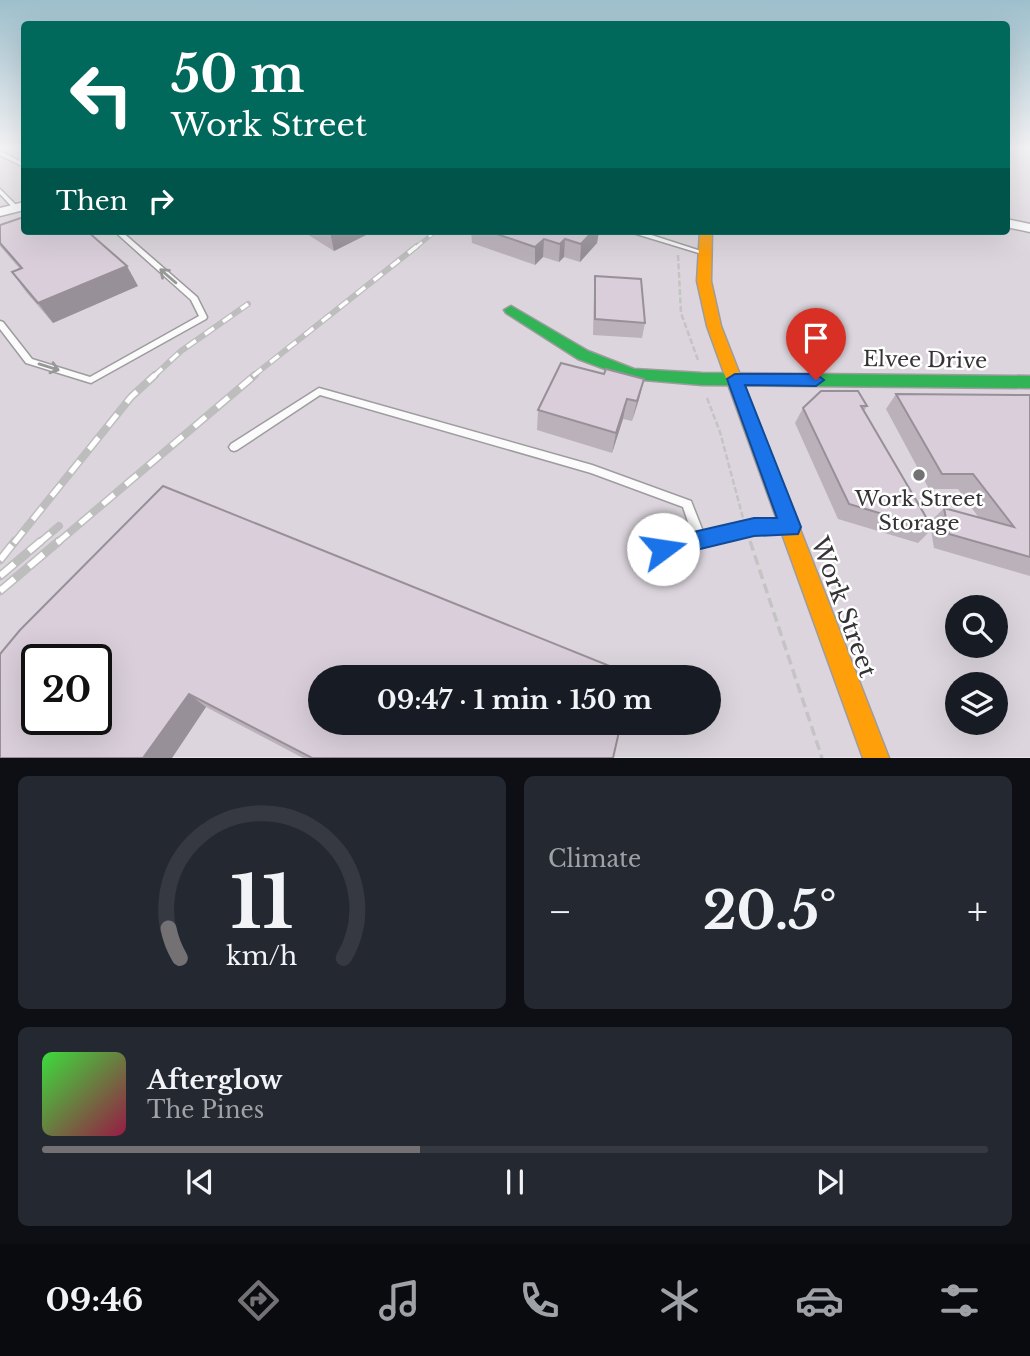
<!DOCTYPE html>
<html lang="en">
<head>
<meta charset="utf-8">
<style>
	:root { --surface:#171b24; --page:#242831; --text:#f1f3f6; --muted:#9ea1a6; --line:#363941; --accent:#737174 }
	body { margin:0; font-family:"Libre Baskerville",serif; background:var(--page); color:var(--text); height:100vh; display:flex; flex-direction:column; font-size:26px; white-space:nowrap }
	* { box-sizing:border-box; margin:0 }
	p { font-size:23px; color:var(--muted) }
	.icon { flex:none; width:38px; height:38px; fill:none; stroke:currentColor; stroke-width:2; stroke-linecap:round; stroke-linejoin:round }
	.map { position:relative; height:758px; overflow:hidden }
	.panel { display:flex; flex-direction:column; gap:18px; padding:18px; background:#0d0f14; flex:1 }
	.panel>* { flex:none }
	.banner { position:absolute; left:21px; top:21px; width:989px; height:214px; border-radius:7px; box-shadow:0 7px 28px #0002; background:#00695c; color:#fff; overflow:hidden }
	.fabs { position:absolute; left:945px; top:595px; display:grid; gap:14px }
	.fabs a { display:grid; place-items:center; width:63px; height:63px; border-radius:50%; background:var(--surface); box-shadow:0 7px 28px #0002; font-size:35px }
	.speed { position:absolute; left:21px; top:644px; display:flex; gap:14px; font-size:35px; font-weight:700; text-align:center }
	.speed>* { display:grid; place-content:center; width:91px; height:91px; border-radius:50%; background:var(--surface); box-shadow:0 7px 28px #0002; line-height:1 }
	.speed .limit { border:4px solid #111; border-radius:10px; background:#fff; color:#111 }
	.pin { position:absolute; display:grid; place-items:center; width:60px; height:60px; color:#fff; margin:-72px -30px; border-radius:50% 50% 50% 0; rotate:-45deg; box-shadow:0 0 7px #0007 }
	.pin .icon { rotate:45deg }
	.me { position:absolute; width:77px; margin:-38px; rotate:76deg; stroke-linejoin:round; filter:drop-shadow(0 0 5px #0008) }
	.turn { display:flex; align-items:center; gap:24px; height:147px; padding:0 35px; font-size:32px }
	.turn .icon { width:91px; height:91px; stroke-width:2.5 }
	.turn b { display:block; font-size:49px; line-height:60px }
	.then { display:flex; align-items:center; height:66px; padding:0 35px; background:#0003; gap:14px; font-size:26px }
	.big { font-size:52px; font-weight:700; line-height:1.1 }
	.panel .tile { flex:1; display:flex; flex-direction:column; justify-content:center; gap:10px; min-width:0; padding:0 24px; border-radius:10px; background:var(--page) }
	.panel .dial { align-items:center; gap:0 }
	.dial svg { height:182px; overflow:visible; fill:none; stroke:var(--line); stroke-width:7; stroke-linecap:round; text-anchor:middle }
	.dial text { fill:var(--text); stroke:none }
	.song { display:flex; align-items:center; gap:21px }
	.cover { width:84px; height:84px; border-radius:10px; background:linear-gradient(135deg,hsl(120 70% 55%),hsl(340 70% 35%)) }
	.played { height:7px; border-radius:4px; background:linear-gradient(90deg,var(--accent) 40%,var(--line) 40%) }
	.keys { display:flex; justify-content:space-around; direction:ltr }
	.heat { display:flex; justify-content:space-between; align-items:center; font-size:38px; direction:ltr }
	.panel .tiles { flex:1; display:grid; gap:18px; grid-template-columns:1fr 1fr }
	.tile:last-child { grid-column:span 2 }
	.trip { position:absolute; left:308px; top:665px; width:413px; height:70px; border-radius:35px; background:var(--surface); box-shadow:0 7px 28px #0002; font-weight:700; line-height:70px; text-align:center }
	.tab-bar { display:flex; height:112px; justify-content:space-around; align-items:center; background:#090b0e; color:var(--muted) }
	.tab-bar .icon { width:49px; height:49px }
	.tab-bar .active { color:var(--accent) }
	.tab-bar b { font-size:32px; color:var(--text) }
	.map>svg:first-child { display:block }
	.built { fill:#dcd5dd; fill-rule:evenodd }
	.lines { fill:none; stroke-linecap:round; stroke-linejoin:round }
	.lane-casing { stroke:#9e9c9e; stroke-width:3 }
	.street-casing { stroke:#9e9c9e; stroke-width:3 }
	.fast-casing { stroke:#9e9c9e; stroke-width:3 }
	.slow-casing { stroke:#9e9c9e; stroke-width:3 }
	.path-far1 { stroke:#c5c4c5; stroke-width:2.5; stroke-dasharray:6 2.5; stroke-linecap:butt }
	.path { stroke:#c5c4c5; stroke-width:3.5; stroke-dasharray:10 5; stroke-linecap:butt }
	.lane { fill:#fbfbfc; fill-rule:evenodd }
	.street { fill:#fbfbfc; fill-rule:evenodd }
	.fast { fill:#30b455; fill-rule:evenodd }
	.slow { fill:#ff9f0a; fill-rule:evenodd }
	.rail-far3-casing { stroke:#bdbdbe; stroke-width:4.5 }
	.rail-far2-casing { stroke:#bdbdbe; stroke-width:6 }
	.rail-far1-casing { stroke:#bdbdbe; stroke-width:8 }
	.rail-casing { stroke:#bdbdbe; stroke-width:9 }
	.rail-far3 { stroke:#fff; stroke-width:2.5; stroke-dasharray:9; stroke-linecap:butt }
	.rail-far2 { stroke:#fff; stroke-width:3.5; stroke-dasharray:11; stroke-linecap:butt }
	.rail-far1 { stroke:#fff; stroke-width:5; stroke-dasharray:15; stroke-linecap:butt }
	.rail { stroke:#fff; stroke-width:6; stroke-dasharray:19; stroke-linecap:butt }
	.wall { fill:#bbb1bb }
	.shaded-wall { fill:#989099 }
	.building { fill:#d9ceda; stroke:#989099; stroke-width:2; fill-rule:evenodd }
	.oneway { stroke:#989798 }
	.route { fill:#1a73e8; stroke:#114b97; stroke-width:2 }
	.poi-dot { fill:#737174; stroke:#fff; stroke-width:2.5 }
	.labels { text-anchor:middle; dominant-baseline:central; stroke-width:5; stroke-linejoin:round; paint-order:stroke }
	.street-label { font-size:21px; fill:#353335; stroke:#fff }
	.poi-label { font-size:21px; fill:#353335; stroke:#fff }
	.near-street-label { font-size:24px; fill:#353335; stroke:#fff }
</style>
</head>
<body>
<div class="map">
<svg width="1030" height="758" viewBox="0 0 1030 758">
	<rect width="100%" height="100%" fill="#e7e4e8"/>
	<path class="built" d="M0,148H24V231H1006V148H1030V757H0ZM957,607H996V646H957ZM37,660H96V719H37ZM320,677H709V723H320ZM957,684H996V723H957Z"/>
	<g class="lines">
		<g class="lane-casing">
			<g id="lane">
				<polygon points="0,151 24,163 24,167 0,155"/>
				<polygon points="0,189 18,207 18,209 14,209 0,194"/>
				<polygon points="114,231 121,231 197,297 207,317 206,319 91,383 26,363 0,329 0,321 3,322 32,359 90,377 199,316 191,300"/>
				<polygon points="632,231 639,231 707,253 704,255 702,254 633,233"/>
				<polygon points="319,388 592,465 691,501 704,534 754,522 782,522 786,524 788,527 786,530 782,532 754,532 644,559 640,558 638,554 640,550 693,537 683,507 591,473 320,395 237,450 234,451 231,450 229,447 231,444"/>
			</g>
		</g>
		<g class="street-casing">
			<g id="street">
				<polygon points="24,202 24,210 0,216 0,208"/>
				<polygon points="1006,219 1030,224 1030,232 1006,227"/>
			</g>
		</g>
		<g class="fast-casing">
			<polygon id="fast" points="511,306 588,351 634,369 702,373 1030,376 1030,388 702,385 632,379 578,359 506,313 504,310"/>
		</g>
		<g class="slow-casing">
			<polygon id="slow" points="700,231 712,231 711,281 721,326 889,758 863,758 707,326 697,281"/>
		</g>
		<g class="path-far1">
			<polyline points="678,255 681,313 698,360"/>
			<polyline points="707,398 720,432 743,518"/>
		</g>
		<polyline class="path" points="750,541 822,758"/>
		<use href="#lane" class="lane"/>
		<use href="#street" class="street"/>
		<use href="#fast" class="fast"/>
		<use href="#slow" class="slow"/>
		<g class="rail-far3-casing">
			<polyline id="rail-far3" points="415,248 436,231"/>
		</g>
		<g class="rail-far2-casing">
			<g id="rail-far2">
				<polyline points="154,376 181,351 248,304"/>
				<polyline points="253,376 417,246"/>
			</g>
		</g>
		<g class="rail-far1-casing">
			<g id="rail-far1">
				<polyline points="14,543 131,397 155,375"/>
				<polyline points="39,543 59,526"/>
				<polyline points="57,543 255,375"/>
			</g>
		</g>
		<g class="rail-casing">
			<g id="rail">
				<polyline points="0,560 15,541"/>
				<polyline points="0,576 41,541"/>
				<polyline points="0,591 59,541"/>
			</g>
		</g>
		<use href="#rail-far3" class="rail-far3"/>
		<use href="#rail-far2" class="rail-far2"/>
		<use href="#rail-far1" class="rail-far1"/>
		<use href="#rail" class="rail"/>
	</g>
	<g class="wall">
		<polygon points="0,225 138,286 53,323 26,292 12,272 20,269 0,246"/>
		<polygon points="302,231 374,231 334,251"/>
		<polygon points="471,231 599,231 597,243 580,262 564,257 559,262 543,257 535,265 472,243"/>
		<polygon points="595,276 645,323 642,338 593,335 594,291"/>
		<polygon points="604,374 644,379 639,399 632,421 623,419 612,453 537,430 538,410"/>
		<polygon points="896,394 1030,395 1030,576 934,548 931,530 918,543 838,519 795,423 803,408 867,406 864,411 930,525 930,522 944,508 979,518 958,489 929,489 886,409"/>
		<polygon points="0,654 613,758 303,758 206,707 172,758 0,758"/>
	</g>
	<g class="shaded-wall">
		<polygon points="332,231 374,231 334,251 330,232"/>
		<polygon points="593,231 599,231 597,243 580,262 581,244"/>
		<polygon points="544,239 543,257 535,265 535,247"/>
		<polygon points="565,239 564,257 559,262 560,244"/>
		<polygon points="127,266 138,286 53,323 38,303"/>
		<polygon points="644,379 639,399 632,421 637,401"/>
		<polygon points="627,399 623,419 612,453 616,433"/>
		<polygon points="189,694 206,707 172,758 143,758"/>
	</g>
	<g class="building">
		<polygon points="24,217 24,231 87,231 127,266 38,303 12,272 22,268 0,243 0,225"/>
		<polygon points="488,231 593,231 581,244 565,239 560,244 544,239 535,247"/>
		<polygon points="595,276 641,279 645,323 595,319"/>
		<polygon points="561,363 604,374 606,369 644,379 637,401 627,399 616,433 538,410"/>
		<polygon points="821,391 858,391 867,406 861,406 933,529 849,504 803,408"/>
		<polygon points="896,394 1030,395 1030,557 949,534 944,508 1014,527 973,474 942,474"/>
		<path d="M163,486L632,675L631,677H320V723H621L613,758H312L189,694L143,758H0V654L20,630ZM37,660H96V719H37Z"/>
	</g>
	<defs><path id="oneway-shaft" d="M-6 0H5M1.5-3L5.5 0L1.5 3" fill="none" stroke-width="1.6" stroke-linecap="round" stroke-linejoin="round" transform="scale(1.75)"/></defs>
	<g class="oneway">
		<use href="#oneway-shaft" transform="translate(168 276) rotate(-139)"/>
		<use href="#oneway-shaft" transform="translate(49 367) rotate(17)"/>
	</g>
	<linearGradient id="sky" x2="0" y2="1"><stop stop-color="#9dbfcc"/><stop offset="0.58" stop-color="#f4f3f5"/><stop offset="1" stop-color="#f4f3f5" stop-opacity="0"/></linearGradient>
	<rect width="1030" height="254" fill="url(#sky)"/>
	<polygon class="route" points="735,374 816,374 824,380 816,386 745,385 801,527 798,534 754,536 663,558 655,556 652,549 655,542 663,539 754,518 777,518 727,379"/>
	<circle class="poi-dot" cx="919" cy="475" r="7"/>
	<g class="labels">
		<g class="street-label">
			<text transform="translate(925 360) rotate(1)">Elvee Drive</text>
		</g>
		<g class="poi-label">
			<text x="919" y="499">Work Street<tspan x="919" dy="24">Storage</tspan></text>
		</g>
		<g class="near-street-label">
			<text transform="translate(844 607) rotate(70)">Work Street</text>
		</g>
	</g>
</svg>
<div class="fabs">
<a><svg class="icon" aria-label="search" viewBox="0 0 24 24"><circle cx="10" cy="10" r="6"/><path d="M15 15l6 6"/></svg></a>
<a><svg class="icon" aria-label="layers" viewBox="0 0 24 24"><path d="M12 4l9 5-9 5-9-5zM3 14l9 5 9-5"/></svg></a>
</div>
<div class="speed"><div class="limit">20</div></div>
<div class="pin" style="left:816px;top:380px;background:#d93025"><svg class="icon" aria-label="arrive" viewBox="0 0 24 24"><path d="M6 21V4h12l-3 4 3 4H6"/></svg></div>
<svg class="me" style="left:663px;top:549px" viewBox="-20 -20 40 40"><circle r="19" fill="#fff"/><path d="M0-13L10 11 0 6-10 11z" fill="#1a73e8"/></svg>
<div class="trip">09:47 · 1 min · 150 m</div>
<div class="banner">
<div class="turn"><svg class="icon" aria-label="left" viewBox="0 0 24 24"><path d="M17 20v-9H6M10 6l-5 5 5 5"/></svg><div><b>50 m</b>Work Street</div></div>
<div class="then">Then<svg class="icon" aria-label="right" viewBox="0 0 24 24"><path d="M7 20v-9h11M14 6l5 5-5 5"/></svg></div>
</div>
</div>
<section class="panel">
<div class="tiles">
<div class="tile dial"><svg viewBox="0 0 100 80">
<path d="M14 69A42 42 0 1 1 86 69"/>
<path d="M14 69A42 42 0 0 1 9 56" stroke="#737174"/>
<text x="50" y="56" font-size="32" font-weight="700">11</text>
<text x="50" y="72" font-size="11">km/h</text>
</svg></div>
<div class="tile"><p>Climate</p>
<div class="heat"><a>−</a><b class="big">20.5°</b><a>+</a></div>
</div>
<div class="tile">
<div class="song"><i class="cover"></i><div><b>Afterglow</b><p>The Pines</p></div></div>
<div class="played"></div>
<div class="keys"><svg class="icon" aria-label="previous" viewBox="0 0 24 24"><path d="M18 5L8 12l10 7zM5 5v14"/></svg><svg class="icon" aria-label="pause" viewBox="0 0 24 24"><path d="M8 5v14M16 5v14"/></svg><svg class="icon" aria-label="next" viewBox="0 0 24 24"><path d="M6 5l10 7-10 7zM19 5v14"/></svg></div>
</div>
</div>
</section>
<nav class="tab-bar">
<b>09:46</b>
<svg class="icon active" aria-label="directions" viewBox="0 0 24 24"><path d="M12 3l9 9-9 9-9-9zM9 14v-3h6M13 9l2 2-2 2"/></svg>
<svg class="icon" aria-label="music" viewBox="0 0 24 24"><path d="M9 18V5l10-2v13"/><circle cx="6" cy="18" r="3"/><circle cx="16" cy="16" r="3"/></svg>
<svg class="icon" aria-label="phone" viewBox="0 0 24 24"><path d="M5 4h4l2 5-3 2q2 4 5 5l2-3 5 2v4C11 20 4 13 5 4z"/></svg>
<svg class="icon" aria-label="climate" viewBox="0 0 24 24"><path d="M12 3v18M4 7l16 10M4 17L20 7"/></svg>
<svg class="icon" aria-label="car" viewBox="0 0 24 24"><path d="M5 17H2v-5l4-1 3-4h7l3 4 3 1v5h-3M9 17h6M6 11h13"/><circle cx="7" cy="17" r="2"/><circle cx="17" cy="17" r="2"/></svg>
<svg class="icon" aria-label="filters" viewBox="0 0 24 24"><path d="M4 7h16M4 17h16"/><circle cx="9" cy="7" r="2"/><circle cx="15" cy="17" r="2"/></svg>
</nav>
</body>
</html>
